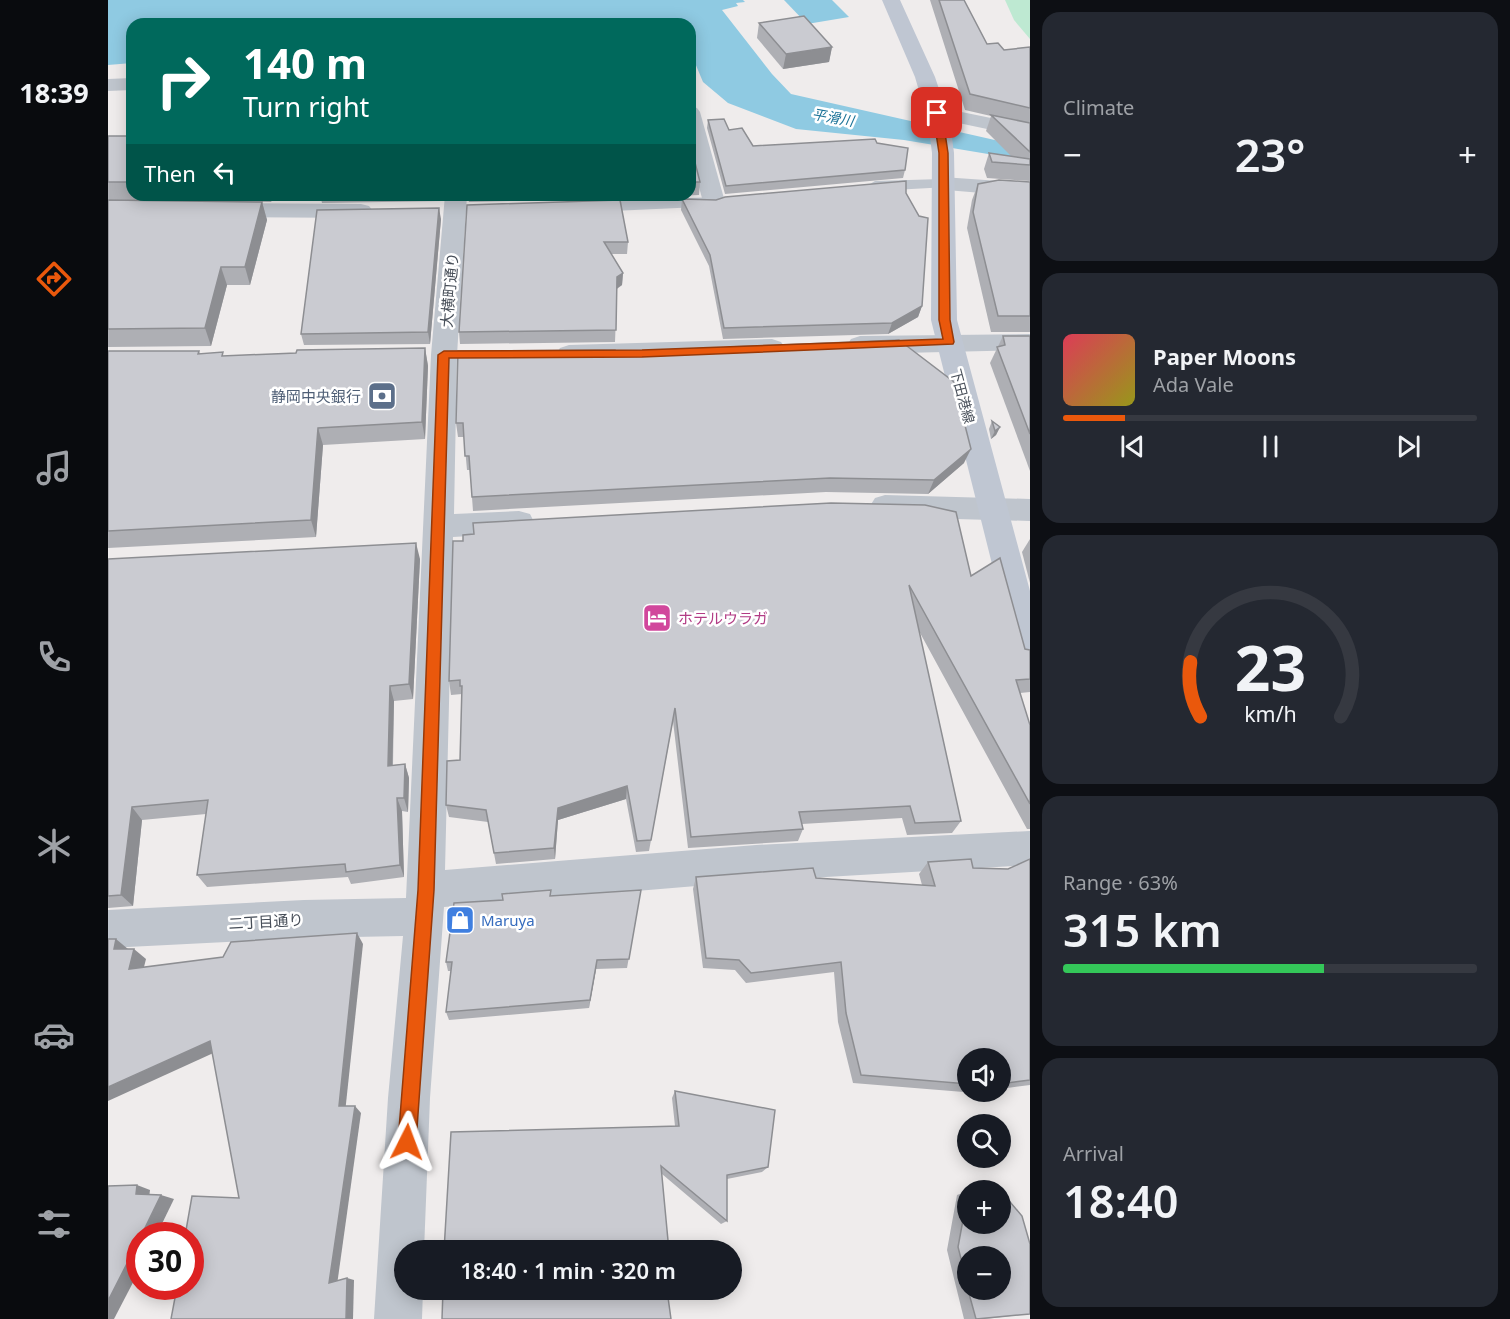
<!DOCTYPE html>
<html lang="en">
<head>
<meta charset="utf-8">
<style>
	:root { --surface:#171b24; --page:#242831; --text:#f1f3f6; --muted:#9ea1a6; --line:#363941; --accent:#ea580c }
	body { margin:0; font-family:"Noto Sans","Noto Sans JP",sans-serif; background:var(--page); color:var(--text); height:100vh; display:flex; flex-direction:column; font-size:22px; white-space:nowrap }
	* { box-sizing:border-box; margin:0 }
	p { font-size:20px; color:var(--muted) }
	.icon { flex:none; width:33px; height:33px; fill:none; stroke:currentColor; stroke-width:2; stroke-linecap:round; stroke-linejoin:round }
	.map { position:relative; flex:1; overflow:hidden }
	.panel { display:flex; flex-direction:column; gap:12px; padding:12px; background:#0d0f14; width:480px }
	.panel>* { flex:none }
	.hud { position:absolute; left:18px; top:18px; width:570px; height:183px; border-radius:18px; box-shadow:0 3px 15px #0003; background:#00695c; color:#fff; overflow:hidden }
	.controls { position:absolute; left:849px; top:1048px; display:grid; gap:12px }
	.controls a { display:grid; place-items:center; width:54px; height:54px; border-radius:50%; background:var(--surface); box-shadow:0 3px 15px #0003; font-size:30px }
	.speed { position:absolute; left:18px; top:1222px; display:flex; gap:12px; font-size:30px; font-weight:700; text-align:center }
	.speed>* { display:grid; place-content:center; width:78px; height:78px; border-radius:50%; background:var(--surface); box-shadow:0 3px 15px #0003; line-height:1 }
	.speed .limit { border:9px solid #d22; background:#fff; color:#111 }
	.pin { position:absolute; display:grid; place-items:center; width:51px; height:51px; color:#fff; margin:-26px; border-radius:12px; box-shadow:0 3px 9px #0006 }
	.me { position:absolute; width:66px; margin:-33px; rotate:3deg; stroke-linejoin:round; filter:drop-shadow(0 0 4px #0008) }
	.turn { display:flex; align-items:center; gap:21px; height:126px; padding:0 18px; font-size:27px }
	.turn .icon { width:78px; height:78px; stroke-width:2.5 }
	.turn b { display:block; font-size:42px; line-height:51px }
	.then { display:flex; align-items:center; height:57px; padding:0 18px; background:#0003; gap:12px; font-size:22px }
	.big { font-size:45px; font-weight:600; line-height:1.1 }
	.panel .card { flex:1; display:flex; flex-direction:column; justify-content:center; gap:9px; min-width:0; padding:0 21px; border-radius:18px; background:var(--page) }
	.panel .dial { align-items:center; gap:0 }
	.dial svg { height:156px; overflow:visible; fill:none; stroke:var(--line); stroke-width:7; stroke-linecap:round; text-anchor:middle }
	.dial text { fill:var(--text); stroke:none }
	.song { display:flex; align-items:center; gap:18px }
	.cover { width:72px; height:72px; border-radius:9px; background:linear-gradient(135deg,hsl(350 70% 55%),hsl(60 70% 35%)) }
	.played { height:6px; border-radius:3px; background:linear-gradient(90deg,var(--accent) 15%,var(--line) 15%) }
	.keys { display:flex; justify-content:space-around; direction:ltr }
	.heat { display:flex; justify-content:space-between; align-items:center; font-size:33px; direction:ltr }
	.charge { height:9px; border-radius:4px; background:linear-gradient(90deg,#34c759 63%,var(--line) 0) }
	.trip { position:absolute; left:286px; top:1240px; width:348px; height:60px; border-radius:30px; background:var(--surface); box-shadow:0 3px 15px #0003; font-weight:600; line-height:60px; text-align:center }
	main { display:flex; flex:1; min-height:0 }
	.tabs { display:flex; flex-direction:column; width:108px; justify-content:space-around; align-items:center; background:#090b0e; color:var(--muted) }
	.tabs .icon { width:42px; height:42px }
	.tabs .selected { color:var(--accent) }
	.tabs b { font-size:27px; color:var(--text) }
	.map>svg:first-child { display:block }
	.green { fill:#bee9d2 }
	.water { fill:#8fcae2 }
	.lines { fill:none; stroke-linecap:round; stroke-linejoin:round }
	.service { fill:#bfc5cd; fill-rule:evenodd }
	.minor { fill:#bfc5cd; fill-rule:evenodd }
	.secondary { fill:#bfc6d2; fill-rule:evenodd }
	.wall { fill:#aeafb4; fill-rule:evenodd }
	.shaded-wall { fill:#8d8e92 }
	.building { fill:#cacbd1; stroke:#8d8e92; stroke-width:1.5 }
	.route { fill:#ea580c; stroke:#983908; stroke-width:1.5 }
	.labels { text-anchor:middle; dominant-baseline:central; stroke-width:5; stroke-linejoin:round; paint-order:stroke }
	.far-water-label { font-size:14px; font-style:italic; fill:#1a7297; stroke:#fff }
	.far-street-label { font-size:14px; fill:#474e58; stroke:#fff }
	.street-label { font-size:15px; fill:#474e58; stroke:#fff }
	.service-label { font-size:15px; fill:#4e5e75; stroke:#fff; text-anchor:end }
	.hotel-label { font-size:15px; fill:#b23c85; stroke:#fff; text-anchor:start }
	.shop-label { font-size:15px; fill:#366cbe; stroke:#fff; text-anchor:start }
</style>
</head>
<body>
<main>
<nav class="tabs">
<b>18:39</b>
<svg class="icon selected" aria-label="directions" viewBox="0 0 24 24"><path d="M12 3l9 9-9 9-9-9zM9 14v-3h6M13 9l2 2-2 2"/></svg>
<svg class="icon" aria-label="music" viewBox="0 0 24 24"><path d="M9 18V5l10-2v13"/><circle cx="6" cy="18" r="3"/><circle cx="16" cy="16" r="3"/></svg>
<svg class="icon" aria-label="phone" viewBox="0 0 24 24"><path d="M5 4h4l2 5-3 2q2 4 5 5l2-3 5 2v4C11 20 4 13 5 4z"/></svg>
<svg class="icon" aria-label="climate" viewBox="0 0 24 24"><path d="M12 3v18M4 7l16 10M4 17L20 7"/></svg>
<svg class="icon" aria-label="car" viewBox="0 0 24 24"><path d="M5 17H2v-5l4-1 3-4h7l3 4 3 1v5h-3M9 17h6M6 11h13"/><circle cx="7" cy="17" r="2"/><circle cx="17" cy="17" r="2"/></svg>
<svg class="icon" aria-label="filters" viewBox="0 0 24 24"><path d="M4 7h16M4 17h16"/><circle cx="9" cy="7" r="2"/><circle cx="15" cy="17" r="2"/></svg>
</nav>
<div class="map">
<svg width="922" height="1319" viewBox="0 0 922 1319">
	<rect width="100%" height="100%" fill="#efecec"/>
	<polygon class="green" points="897,0 922,0 922,39 906,20"/>
	<g class="water">
		<polygon points="0,0 635,0 637,2 628,3 630,6 614,10 664,74 683,94 922,148 922,161 796,140 688,129 620,103 595,82 582,51 582,38 585,37 582,24 578,22 552,24 24,24 24,63 0,65"/>
		<polygon points="676,0 724,0 741,17 699,24"/>
	</g>
	<g class="lines">
		<g class="service">
			<polygon points="834,179 840,181 842,184 840,187 767,191 759,186 767,181"/>
			<polygon points="607,197 613,198 615,202 613,206 483,212 475,207 483,202"/>
		</g>
		<g class="minor">
			<polygon points="24,78 24,90 0,91 0,79"/>
			<polygon points="582,106 589,108 592,112 617,202 614,207 606,209 598,207 595,202 582,153"/>
			<polygon points="829,107 922,126 922,138 822,117 819,113 822,109"/>
			<polygon points="834,177 922,183 922,197 826,189 823,184 826,179"/>
			<polygon points="337,195 359,195 349,355 346,514 411,511 422,514 426,522 422,530 411,533 345,537 337,870 648,845 922,831 922,865 648,881 336,907 322,1098 316,1251 297,1251 297,1290 315,1290 314,1319 266,1319 280,1098 295,936 196,938 0,948 0,910 196,900 298,898 323,355"/>
			<polygon points="110,203 253,204 261,206 265,211 261,216 253,218 110,217 102,215 98,210 102,205"/>
			<polygon points="922,334 922,350 752,354 743,351 739,345 743,339 752,336"/>
			<polygon points="664,339 673,342 677,348 673,354 664,357 461,363 452,360 448,354 452,348 461,345"/>
			<polygon points="777,495 922,499 922,521 777,517 767,514 762,506 767,498"/>
		</g>
		<polygon class="secondary" points="774,0 792,0 827,77 842,122 846,153 849,320 922,591 922,666 910,662 906,652 823,320 824,153 820,122 807,77"/>
	</g>
	<g class="wall">
		<polygon points="822,0 856,0 879,44 896,50 922,47 922,181 879,178 876,169 881,153 903,156 878,131 883,116 857,110"/>
		<polygon points="651,23 724,47 721,62 675,69 649,38"/>
		<polygon points="600,120 621,130 645,146 769,143 797,170 795,178 617,194 599,128"/>
		<polygon points="0,136 24,136 24,195 165,195 163,202 0,200"/>
		<polygon points="582,143 592,182 591,195 566,196 565,195 582,195"/>
		<polygon points="922,182 922,332 883,332 859,228 864,200 870,184"/>
		<polygon points="798,193 814,306 810,317 780,334 615,339 601,266 573,210 574,199 608,200"/>
		<polygon points="212,195 336,195 334,201 214,203"/>
		<polygon points="359,195 509,195 509,198 361,202"/>
		<polygon points="0,200 154,202 159,220 142,285 119,285 103,346 0,347"/>
		<polygon points="359,205 520,242 519,254 503,254 515,273 514,285 509,289 507,342 352,344 351,332"/>
		<polygon points="333,219 322,344 196,345 193,334"/>
		<polygon points="895,336 922,336 922,471 882,363"/>
		<polygon points="621,347 856,463 820,494 718,492 365,511 362,470 359,470 356,437 350,437 348,423 507,355 619,354"/>
		<polygon points="317,348 320,366 317,439 215,445 208,537 0,548 0,351 91,351 92,354 116,356"/>
		<polygon points="884,421 892,427 888,435 883,439 881,429"/>
		<polygon points="922,539 922,583 914,552"/>
		<polygon points="345,541 863,576 917,649 922,650 922,692 912,693 922,725 922,829 919,829 811,631 853,821 844,833 799,835 794,818 694,824 695,829 690,841 580,848 565,721 541,851 528,852 518,799 450,820 447,859 388,864 380,822 341,817 338,805 352,760 354,697 354,694 343,695 341,681"/>
		<polygon points="0,559 312,559 305,699 286,701 285,765 297,764 301,778 300,812 294,811 296,877 243,884 240,877 99,887 89,875 98,814 34,820 25,906 0,908"/>
		<polygon points="922,859 922,1085 892,1089 892,1059 860,1059 860,1092 873,1092 868,1093 745,1083 730,1022 726,972 638,983 627,970 595,968 585,889 588,877 708,878 814,885 811,874 820,862 865,868 900,869"/>
		<polygon points="443,890 443,896 533,890 519,968 488,969 481,1008 341,1020 338,1012 343,971 340,971 338,962 395,900"/>
		<polygon points="567,1091 660,1167 654,1172 619,1179 619,1221 613,1224 554,1174 336,1251 567,1126 564,1098"/>
		<path d="M886,1183L914,1216L922,1244V1314L876,1319H856L839,1250L849,1195L860,1191V1224H892V1191H860ZM860,1257H892V1290H860Z"/>
	</g>
	<g class="shaded-wall">
		<polygon points="724,47 721,62 675,69 678,54"/>
		<polygon points="162,195 165,195 163,202"/>
		<polygon points="154,202 159,220 142,285 137,267"/>
		<polygon points="331,208 333,219 322,344 320,332"/>
		<polygon points="113,267 119,285 103,346 97,328"/>
		<polygon points="515,273 514,285 508,289 509,277"/>
		<polygon points="814,306 810,317 780,334 784,323"/>
		<polygon points="317,348 320,366 317,439 314,422"/>
		<polygon points="892,427 888,435 883,439 887,431"/>
		<polygon points="210,428 215,445 208,537 203,520"/>
		<polygon points="863,449 856,463 820,494 826,480"/>
		<polygon points="308,543 312,559 305,699 301,684"/>
		<polygon points="282,686 286,701 284,780 280,766"/>
		<polygon points="297,764 301,778 300,812 296,798"/>
		<polygon points="519,786 518,799 450,820 447,859 446,848 450,808"/>
		<polygon points="289,798 294,811 296,877 292,865"/>
		<polygon points="24,807 34,820 25,906 13,895"/>
		<polygon points="249,933 255,944 237,1113 231,1106"/>
		<polygon points="8,939 20,949 6,949"/>
		<polygon points="26,949 38,959 33,979 21,969"/>
		<polygon points="489,960 488,969 481,1008 482,1000"/>
		<polygon points="102,1041 112,1050 0,1101 0,1087"/>
		<polygon points="247,1106 253,1113 229,1285 221,1283"/>
		<polygon points="29,1185 42,1190 41,1198 28,1194"/>
		<polygon points="53,1195 66,1199 48,1236 33,1236"/>
		<polygon points="32,1238 32,1269 6,1319 0,1319 0,1301"/>
		<polygon points="239,1278 246,1280 245,1319 238,1319"/>
	</g>
	<g class="building">
		<polygon points="831,0 856,0 879,44 890,43 896,50 922,47 922,108 862,94"/>
		<polygon points="696,16 724,47 678,54 651,23"/>
		<polygon points="883,115 922,123 922,152"/>
		<polygon points="616,119 621,130 634,128 645,146 767,139 769,143 800,148 797,170 618,186 600,120"/>
		<rect x="0" y="136" width="24" height="46"/>
		<polygon points="582,143 592,182 582,182"/>
		<polygon points="881,153 922,159 922,165 884,162"/>
		<polygon points="891,180 922,182 922,316 890,316 865,212 870,184"/>
		<polygon points="798,181 798,193 811,216 820,218 814,306 784,323 616,328 602,255 574,199 608,200 617,197"/>
		<polygon points="0,200 154,202 137,267 113,267 97,328 0,329"/>
		<polygon points="512,200 520,242 496,242 515,273 509,277 508,330 351,332 359,205"/>
		<polygon points="331,208 320,332 193,334 209,210"/>
		<polygon points="895,336 922,336 922,434 889,347 897,345"/>
		<polygon points="791,340 846,382 863,449 826,480 722,478 364,497 361,456 357,456 355,423 348,423 350,351 507,350 507,355 622,353 621,347"/>
		<polygon points="317,348 314,422 210,428 203,520 0,531 0,351 91,351 90,354 115,352 114,356 188,353 189,350"/>
		<polygon points="884,421 892,427 887,431"/>
		<polygon points="723,503 817,505 848,512 863,576 892,558 917,649 922,650 922,679 908,680 922,725 922,804 801,585 853,821 807,823 802,806 691,812 695,829 583,837 567,708 543,840 529,841 519,786 450,808 446,848 386,853 378,810 338,805 339,761 352,760 354,686 352,686 352,680 341,681 345,541 355,541 355,535 366,534 365,523"/>
		<polygon points="308,543 301,684 282,686 280,766 297,764 296,798 289,798 292,865 238,872 237,864 89,875 100,800 24,807 13,895 0,896 0,559"/>
		<polygon points="863,859 865,868 900,869 922,859 922,1080 892,1084 892,1059 860,1059 860,1084 753,1075 738,1013 733,962 643,973 631,960 598,958 588,877 705,868 708,878 827,886 820,862"/>
		<polygon points="443,890 442,896 533,890 521,959 489,960 482,1000 338,1012 344,962 338,962 346,903 395,900 394,894"/>
		<polygon points="249,933 231,1106 247,1106 221,1283 239,1278 238,1319 63,1319 69,1287 82,1287 82,1236 77,1236 84,1196 131,1198 102,1041 0,1087 0,939 8,939 6,949 26,949 21,969 115,957 123,942"/>
		<polygon points="567,1091 667,1110 660,1167 619,1175 619,1221 553,1166 561,1251 336,1251 343,1132 571,1126"/>
		<polygon points="886,1183 914,1216 922,1244 922,1314 868,1319 860,1290 892,1290 892,1257 860,1257 860,1286 850,1247 860,1193 860,1224 892,1224 892,1191 860,1191"/>
		<polygon points="29,1185 28,1194 53,1195 33,1236 32,1236 32,1238 0,1301 0,1186"/>
		<polygon points="335,1290 559,1290 563,1319 334,1319"/>
	</g>
	<polygon class="route" points="829,110 834,113 840,153 842,320 846,342 845,344 534,357 341,358 326,890 308,1142 305,1148 299,1151 293,1148 290,1142 310,890 330,355 336,351 534,350 835,339 831,320 831,153 825,113"/>
	<defs>
		<g id="bank-square" transform="scale(1.5)"><rect x="-9" y="-9" width="18" height="18" rx="4" fill="#5c6f8a" stroke="#fff"/><path d="M-6-4H6V4H-6ZM0-2.3a2.3 2.3 0 1 0 0 4.6a2.3 2.3 0 1 0 0-4.6Z" fill="#fff"/></g>
		<g id="hotel-square" transform="scale(1.5)"><rect x="-9" y="-9" width="18" height="18" rx="4" fill="#d1479c" stroke="#fff"/><path d="M-6-4.5h1.5V1H6V5H4.5V3h-9V5H-6ZM-4 0a1.8 1.8 0 1 1 3.6 0ZM.5 0V-2.5h3Q6-2.5 6 0Z" fill="#fff"/></g>
		<g id="shop-square" transform="scale(1.5)"><rect x="-9" y="-9" width="18" height="18" rx="4" fill="#3f7fe0" stroke="#fff"/><path d="M-5-2.5h2.3a2.7 3.5 0 0 1 5.4 0H5L5.5 6h-11ZM-1.5-2.5h3a1.5 2.3 0 0 0-3 0Z" fill="#fff"/></g>
	</defs>
	<g fill-rule="evenodd">
		<use href="#bank-square" x="274" y="396"/>
		<use href="#hotel-square" x="549" y="618"/>
		<use href="#shop-square" x="352" y="920"/>
	</g>
	<g class="labels">
		<g class="far-water-label">
			<text transform="translate(725 117) rotate(10)">平滑川</text>
		</g>
		<g class="far-street-label">
			<text transform="translate(855 396) rotate(75)">下田港線</text>
		</g>
		<g class="street-label">
			<text transform="translate(341 290) rotate(-85)">大横町通り</text>
			<text transform="translate(158 921) rotate(-3)">二丁目通り</text>
		</g>
		<g class="service-label">
			<text x="253" y="396">静岡中央銀行</text>
		</g>
		<g class="hotel-label">
			<text x="570" y="618">ホテルウラガ</text>
		</g>
		<g class="shop-label">
			<text x="373" y="920">Maruya</text>
		</g>
	</g>
</svg>
<div class="controls">
<a><svg class="icon" aria-label="sound" viewBox="0 0 24 24"><path d="M4 9h4l5-4v14l-5-4H4zM17 9q2 3 0 6"/></svg></a>
<a><svg class="icon" aria-label="search" viewBox="0 0 24 24"><circle cx="10" cy="10" r="6"/><path d="M15 15l6 6"/></svg></a>
<a>+</a>
<a>−</a>
</div>
<div class="speed"><div class="limit">30</div></div>
<div class="pin" style="left:829px;top:113px;background:#d93025"><svg class="icon" aria-label="arrive" viewBox="0 0 24 24"><path d="M6 21V4h12l-3 4 3 4H6"/></svg></div>
<svg class="me" style="left:299px;top:1142px" viewBox="-20 -20 40 40"><path d="M0-17L14 15 0 8-14 15z" fill="#ea580c" stroke="#fff" stroke-width="4"/></svg>
<div class="trip">18:40 · 1 min · 320 m</div>
<div class="hud">
<div class="turn"><svg class="icon" aria-label="right" viewBox="0 0 24 24"><path d="M7 20v-9h11M14 6l5 5-5 5"/></svg><div><b>140 m</b>Turn right</div></div>
<div class="then">Then<svg class="icon" aria-label="left" viewBox="0 0 24 24"><path d="M17 20v-9H6M10 6l-5 5 5 5"/></svg></div>
</div>
</div>
<section class="panel">
<div class="card"><p>Climate</p>
<div class="heat"><a>−</a><b class="big">23°</b><a>+</a></div>
</div>
<div class="card">
<div class="song"><i class="cover"></i><div><b>Paper Moons</b><p>Ada Vale</p></div></div>
<div class="played"></div>
<div class="keys"><svg class="icon" aria-label="previous" viewBox="0 0 24 24"><path d="M18 5L8 12l10 7zM5 5v14"/></svg><svg class="icon" aria-label="pause" viewBox="0 0 24 24"><path d="M8 5v14M16 5v14"/></svg><svg class="icon" aria-label="next" viewBox="0 0 24 24"><path d="M6 5l10 7-10 7zM19 5v14"/></svg></div>
</div>
<div class="card dial"><svg viewBox="0 0 100 80">
<path d="M14 69A42 42 0 1 1 86 69"/>
<path d="M14 69A42 42 0 0 1 9 41" stroke="#ea580c"/>
<text x="50" y="56" font-size="32" font-weight="700">23</text>
<text x="50" y="72" font-size="11">km/h</text>
</svg></div>
<div class="card"><p>Range · 63%</p><b class="big">315 km</b><div class="charge"></div></div>
<div class="card"><p>Arrival</p><b class="big">18:40</b></div>
</section>
</main>
</body>
</html>
